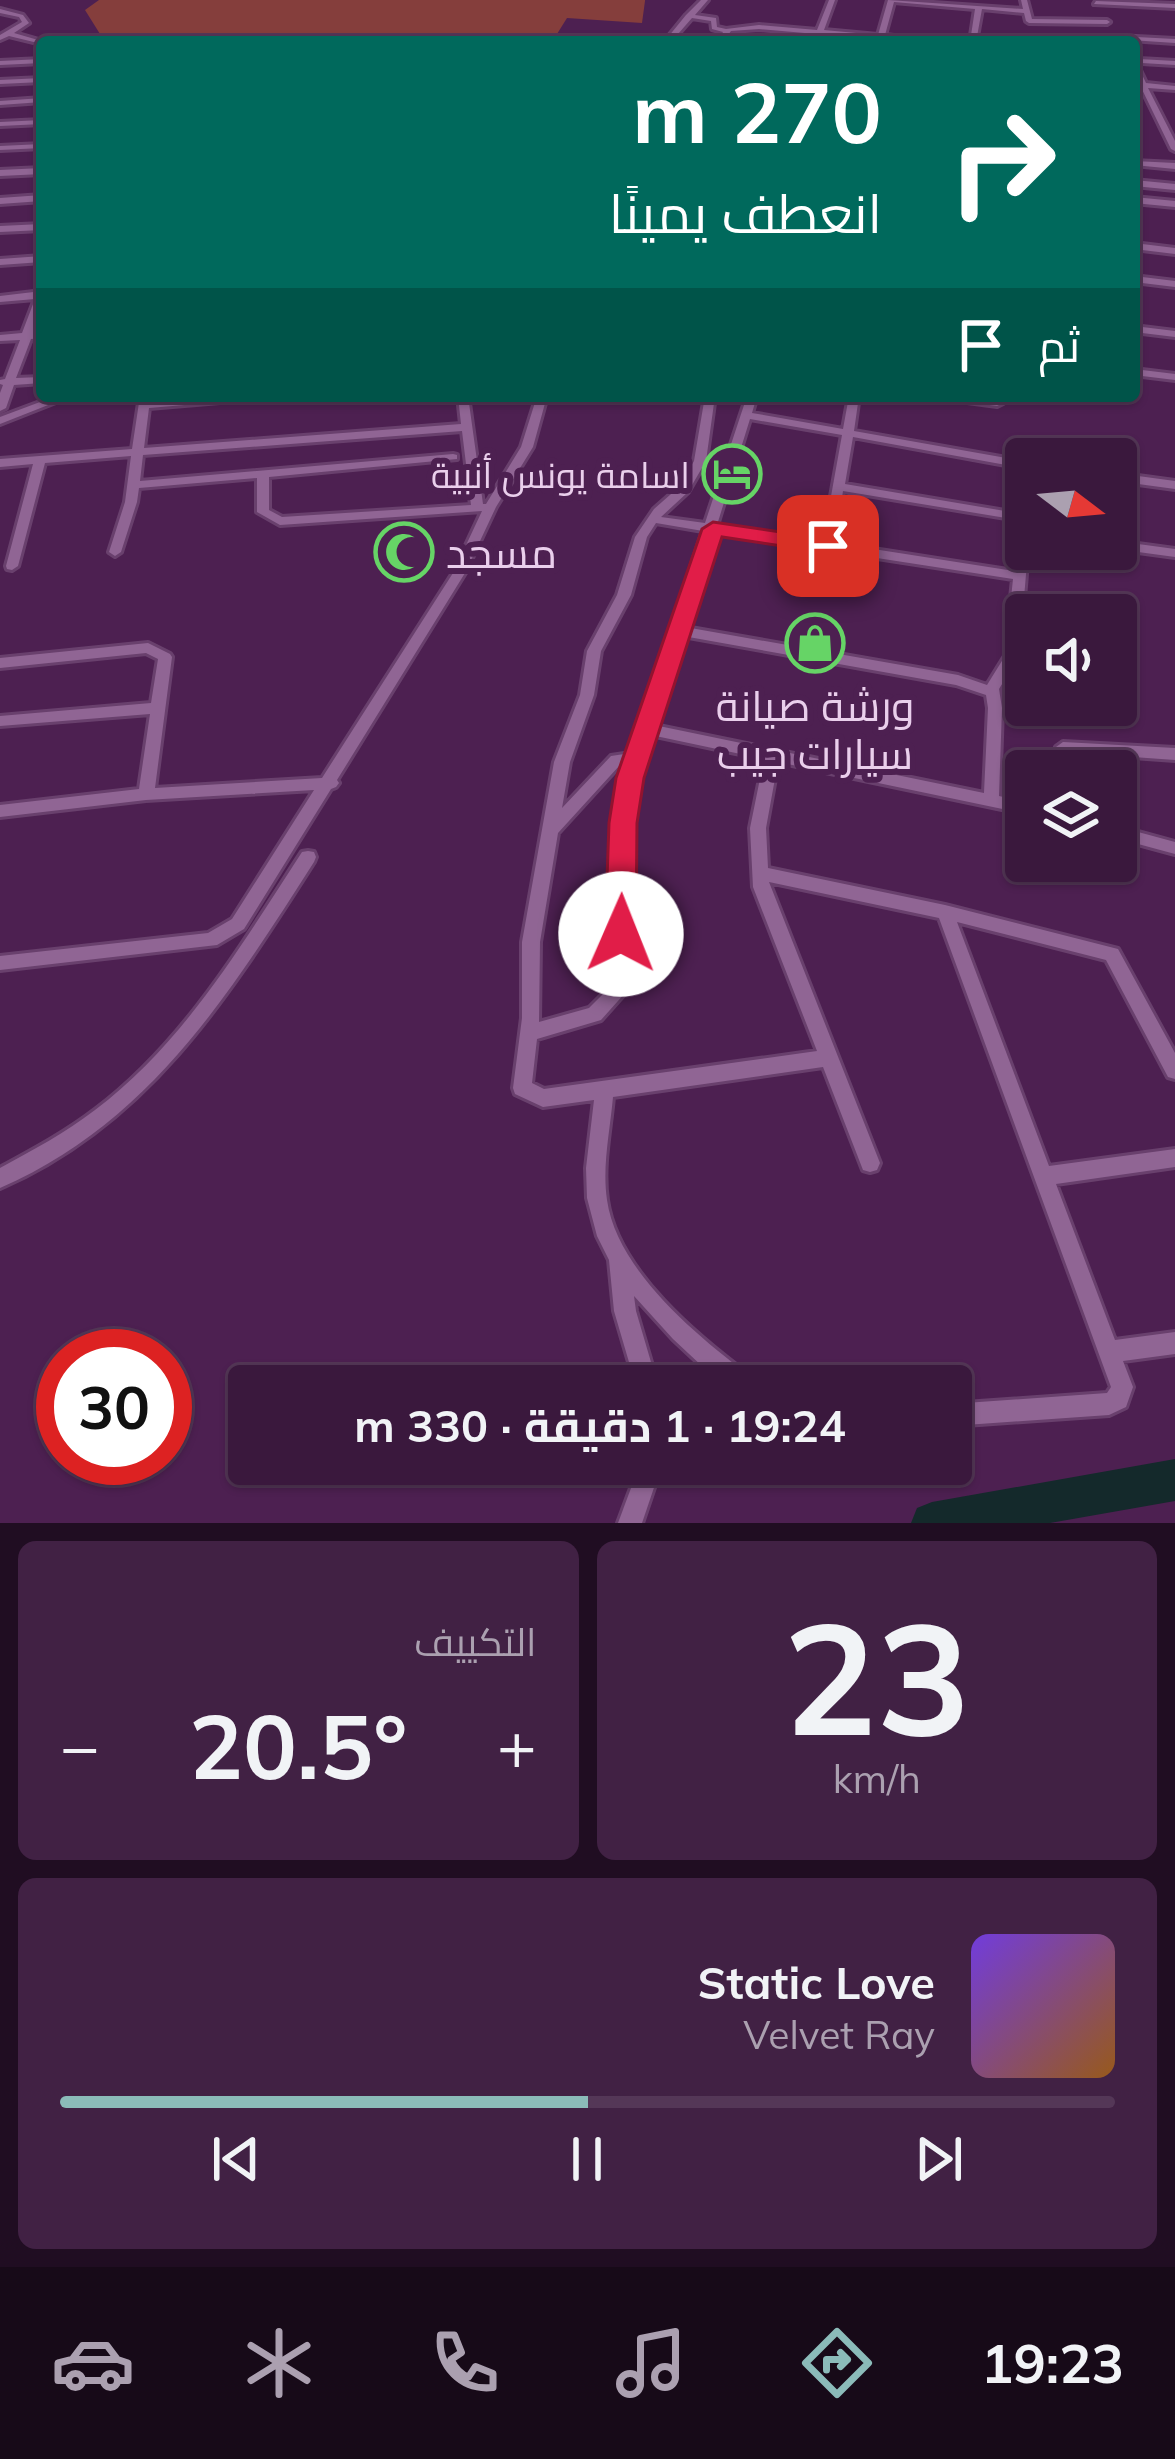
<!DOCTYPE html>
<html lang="ar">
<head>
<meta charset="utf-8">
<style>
	:root { --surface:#3a183d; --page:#412144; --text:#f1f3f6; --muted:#aba0b0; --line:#543757; --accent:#8bbbb9 }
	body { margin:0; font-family:Mulish,Cairo,sans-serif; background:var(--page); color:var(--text); direction:rtl; height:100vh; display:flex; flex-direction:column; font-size:45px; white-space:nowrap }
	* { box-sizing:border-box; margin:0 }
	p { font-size:39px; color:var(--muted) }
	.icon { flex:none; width:66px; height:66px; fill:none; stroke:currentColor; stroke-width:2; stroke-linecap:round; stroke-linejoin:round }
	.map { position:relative; height:1523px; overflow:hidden; direction:ltr }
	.side { display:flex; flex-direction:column; gap:18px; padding:18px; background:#200d22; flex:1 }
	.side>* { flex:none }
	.top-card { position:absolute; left:36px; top:36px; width:1104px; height:366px; border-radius:12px; box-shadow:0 3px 9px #0004,0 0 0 3px var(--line); direction:rtl; background:#00695c; color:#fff; overflow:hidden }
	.needle { width:78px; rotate:106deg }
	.controls { position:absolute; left:1005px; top:438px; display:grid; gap:24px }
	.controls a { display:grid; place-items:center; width:132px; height:132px; border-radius:12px; background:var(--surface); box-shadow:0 3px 9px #0004,0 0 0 3px var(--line); font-size:60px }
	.speed { position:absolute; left:36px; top:1329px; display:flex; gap:24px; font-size:60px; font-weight:700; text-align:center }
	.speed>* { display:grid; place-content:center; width:156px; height:156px; border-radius:50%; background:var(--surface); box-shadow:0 3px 9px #0004,0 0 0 3px var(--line); line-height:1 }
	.speed .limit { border:18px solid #d22; background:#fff; color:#111 }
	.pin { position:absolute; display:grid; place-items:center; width:102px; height:102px; color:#fff; margin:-51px; border-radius:24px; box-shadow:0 6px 18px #0006 }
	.me { position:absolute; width:132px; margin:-66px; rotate:1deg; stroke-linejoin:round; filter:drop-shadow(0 0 9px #0008) }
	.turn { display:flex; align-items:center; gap:42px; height:252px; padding:0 60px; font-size:54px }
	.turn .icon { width:156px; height:156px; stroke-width:2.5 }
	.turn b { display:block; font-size:84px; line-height:102px }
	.then { display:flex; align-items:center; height:114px; padding:0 60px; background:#0003; gap:24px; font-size:45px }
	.big { font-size:90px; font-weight:700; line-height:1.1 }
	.side .card { flex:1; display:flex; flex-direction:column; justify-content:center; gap:18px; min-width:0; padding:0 42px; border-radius:18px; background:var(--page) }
	.side .dial { align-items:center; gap:0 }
	.dial b { font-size:156px; line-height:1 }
	.song { display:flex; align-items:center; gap:36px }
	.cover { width:144px; height:144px; border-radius:18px; background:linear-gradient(135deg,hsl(260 70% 55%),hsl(30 70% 35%)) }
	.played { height:12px; border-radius:6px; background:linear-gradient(90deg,var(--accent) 50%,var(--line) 50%) }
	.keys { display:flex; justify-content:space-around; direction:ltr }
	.heat { display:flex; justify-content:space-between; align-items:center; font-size:66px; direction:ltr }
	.side .tiles { flex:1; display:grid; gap:18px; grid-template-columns:1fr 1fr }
	.card:last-child { grid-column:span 2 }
	.trip { position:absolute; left:228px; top:1365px; width:744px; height:120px; border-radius:12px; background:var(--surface); box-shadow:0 3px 9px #0004,0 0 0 3px var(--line); font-weight:700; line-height:120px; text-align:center; direction:rtl }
	.dock { display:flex; height:192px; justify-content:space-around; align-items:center; background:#170a18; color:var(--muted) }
	.dock .icon { width:84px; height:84px }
	.dock .on { color:var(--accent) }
	.dock b { font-size:54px; color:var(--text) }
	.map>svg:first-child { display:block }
	.green { fill:#853e3c }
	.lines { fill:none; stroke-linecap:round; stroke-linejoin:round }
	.river { fill:#14292b; fill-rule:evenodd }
	.minor-casing { stroke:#69406d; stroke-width:6 }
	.minor { fill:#906594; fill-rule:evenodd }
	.route { fill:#e11d48; stroke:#92132f; stroke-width:3 }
	.labels { text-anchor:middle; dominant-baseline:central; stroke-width:12; stroke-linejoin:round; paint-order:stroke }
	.far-poi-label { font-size:36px; fill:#eacfec; stroke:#4d2051; text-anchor:end }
	.poi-label { font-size:42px; fill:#eacfec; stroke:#4d2051; text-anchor:start }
</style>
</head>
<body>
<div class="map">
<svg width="1175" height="1523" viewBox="0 0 1175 1523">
	<rect width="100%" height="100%" fill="#4d2051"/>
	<polygon class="green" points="99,0 645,0 645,1 642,23 567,18 552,42 105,42 85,10"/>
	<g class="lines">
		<polygon class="river" points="1175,1459 1175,1501 1050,1523 911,1523 917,1508 932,1502"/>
		<g class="minor-casing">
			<g id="minor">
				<polygon points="701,0 708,0 695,15 716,18 717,27 726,29 759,25 817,30 829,0 835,0 824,30 878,35 888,0 1023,9 1021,0 1027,0 1032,19 1107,20 1110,22 1107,24 1029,23 1026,21 1024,13 982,9 976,42 970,42 975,9 894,2 885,35 947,42 884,39 883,42 877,42 877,39 822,34 817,41 814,39 816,34 759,29 731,31 723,42 717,42 723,32 712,29 711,21 692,18 671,42 664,42 686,15"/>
				<polygon points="1096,1 1175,4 1175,8 1094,4"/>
				<polygon points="0,9 23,15 29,23 14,33 45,42 42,44 9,36 0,40 0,35 22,22 19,17 0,13"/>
				<polygon points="1031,36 1033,37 1035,42 1029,42 1028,38"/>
				<polygon points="1117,36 1175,39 1175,43 1115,39"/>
				<polygon points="42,59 42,63 0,65 0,61"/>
				<polygon points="1139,59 1175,61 1175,65 1142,63"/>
				<polygon points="1134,64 1138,66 1146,83 1175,86 1175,90 1148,88 1175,141 1175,151 1171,149 1134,73"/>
				<polygon points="42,78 42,82 0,84 0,80"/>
				<polygon points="42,98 42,102 0,105 0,101"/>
				<polygon points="42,120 42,124 0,126 0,122"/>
				<polygon points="42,144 42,148 0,150 0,146"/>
				<polygon points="1134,161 1175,163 1175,169 1134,165"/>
				<polygon points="42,168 42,174 0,176 0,170"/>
				<polygon points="1134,180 1175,184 1175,190 1134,186"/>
				<polygon points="42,195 42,201 0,204 0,198"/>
				<polygon points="1134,197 1175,201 1175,207 1134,203"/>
				<polygon points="42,224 42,230 0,232 0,226"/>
				<polygon points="1134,243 1175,248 1175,254 1134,249"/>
				<polygon points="42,256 42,262 0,265 0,259"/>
				<polygon points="1134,276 1175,281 1175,287 1134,282"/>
				<polygon points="42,291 42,307 33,333 42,332 42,338 31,339 16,378 42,377 42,383 14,385 6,408 0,411 0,393 3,385 0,384 0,380 5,379 20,340 0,341 0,335 22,333 35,299 0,302 0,296"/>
				<polygon points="1134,326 1175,331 1175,337 1134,332"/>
				<polygon points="1134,369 1175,374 1175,380 1134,375"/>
				<polygon points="56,396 71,396 0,424 0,417"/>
				<path d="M140,396H150V401L216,396H262L257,399L149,408L144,448L461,424L458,396H468L483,504H486L521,447L537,396H547L533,447L496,507L465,573L337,780L339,783L336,787L331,789L244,929L217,945L0,970V956L208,933L232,919L314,790L146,800L0,817V805L139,789L150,714L0,726V716L151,703L158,659L146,653L0,668V658L148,643L170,654L172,657L155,788L322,778L453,573L482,511L280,525L257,512V478L139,488L137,502L121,552L115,556L109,552L125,502L131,456L45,463L18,566L12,570L7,569L6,566L33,464L0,467V459L132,449ZM462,431L471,505L282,517L269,510V477L457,459V455L453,454L140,481L143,455Z"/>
				<path d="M705,396H715L706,461L688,492L661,517L705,523L747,396H757L752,413L843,429L849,396H859L854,431L1012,459L1018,462L1026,515V549L1028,551L1019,656L999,689L1002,708L999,796L1026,802V814L778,762L766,828L768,868L945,905L1118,949L1175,1053V1079L1168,1077L1106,960L957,922L1049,1166L1175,1149V1167L1056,1184L1115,1340L1175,1332V1354L1123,1361L1133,1387L1126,1407L1109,1415L951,1426V1404L1107,1393L1111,1387L939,918L769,882L880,1163L877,1170L870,1172L863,1170L823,1067L613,1097C610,1131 602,1166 607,1200C617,1271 699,1338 753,1378L756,1386H727L721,1381L712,1386H679L682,1378L703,1367L673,1339L634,1296L636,1311L658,1386H636L614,1311L609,1260L597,1236L587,1198L586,1168L594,1100L543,1107L515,1094L513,1088L522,1018V942L554,762L580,695L587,651L617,595L635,537L654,509L679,487L694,461ZM750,419L842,435L823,541L717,525ZM853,437L1006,465L1011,512L845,484ZM843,491L1012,519L1016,551L1014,571L835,543ZM656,523L703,531L640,723L636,728L638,732L631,753L611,756L562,808L570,762L594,695L601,651L631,595L647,537ZM715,533L1013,579L1005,656L987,685L958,675L685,627ZM683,636L956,685L986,695L988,708L984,793L654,725ZM651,735L764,759L750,828L753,887L817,1051L544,1089L532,1083L537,1039L601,1020L626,992L631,823L638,779ZM627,764L615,823L608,989L589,1008L539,1022L540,942L558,833L620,765Z"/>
				<path d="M940,396C960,396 984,395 1003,403L997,406L945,399Z"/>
				<polygon points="1116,473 1175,481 1175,489 1116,481"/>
				<polygon points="1116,541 1175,549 1175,557 1116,549"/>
				<polygon points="1063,742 1175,748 1175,760 1063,752 1056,747"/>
				<polygon points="1116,826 1175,842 1175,854 1116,838"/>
				<path d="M308,851L314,852L316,857L314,862C230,993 150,1123 0,1188V1168C33,1150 65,1133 95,1110C184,1043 242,944 302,852Z"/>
				<polygon points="640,1464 662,1464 642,1523 618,1523"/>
			</g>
		</g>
		<use href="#minor" class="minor"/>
	</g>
	<polygon class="route" points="713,522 828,539 839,546 828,553 722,537 644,778 637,823 636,934 632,943 621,947 610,943 605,934 609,823 616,778 702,529"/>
	<defs>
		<g id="hotel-ring" transform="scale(3)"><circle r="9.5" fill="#4d2051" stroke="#66d466" stroke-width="1.5"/><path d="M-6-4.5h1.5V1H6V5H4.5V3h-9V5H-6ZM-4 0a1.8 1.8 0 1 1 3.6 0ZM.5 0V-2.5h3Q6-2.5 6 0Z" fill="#66d466"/></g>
		<g id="mosque-ring" transform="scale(3)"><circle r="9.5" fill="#4d2051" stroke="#66d466" stroke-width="1.5"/><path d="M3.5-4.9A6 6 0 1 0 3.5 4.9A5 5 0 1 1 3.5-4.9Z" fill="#66d466"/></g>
		<g id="shop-ring" transform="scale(3)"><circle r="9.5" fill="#4d2051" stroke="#66d466" stroke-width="1.5"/><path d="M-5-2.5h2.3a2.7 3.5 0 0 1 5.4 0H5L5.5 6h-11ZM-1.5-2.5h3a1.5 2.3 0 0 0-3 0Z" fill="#66d466"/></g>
	</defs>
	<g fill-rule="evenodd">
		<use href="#hotel-ring" x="732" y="474"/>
		<use href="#mosque-ring" x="404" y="552"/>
		<use href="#shop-ring" x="815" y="643"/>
	</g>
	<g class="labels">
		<g class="far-poi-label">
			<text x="690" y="474">اسامة يونس أنبية</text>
		</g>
		<g class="poi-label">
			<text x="446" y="552">مسجد</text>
			<text x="815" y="705" text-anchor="middle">ورشة صيانة<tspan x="815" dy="48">سيارات جيب</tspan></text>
		</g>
	</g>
</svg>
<div class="controls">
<a><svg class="needle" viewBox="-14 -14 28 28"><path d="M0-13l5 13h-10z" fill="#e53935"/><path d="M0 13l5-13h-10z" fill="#aba0b0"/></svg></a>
<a><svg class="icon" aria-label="sound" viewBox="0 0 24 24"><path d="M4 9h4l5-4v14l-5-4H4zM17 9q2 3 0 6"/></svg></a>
<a><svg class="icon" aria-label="layers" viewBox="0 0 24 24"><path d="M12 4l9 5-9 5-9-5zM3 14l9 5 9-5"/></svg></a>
</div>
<div class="speed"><div class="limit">30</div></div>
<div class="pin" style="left:828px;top:546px;background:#d93025"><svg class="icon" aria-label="arrive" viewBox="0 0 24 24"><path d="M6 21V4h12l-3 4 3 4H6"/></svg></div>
<svg class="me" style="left:621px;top:934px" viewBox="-20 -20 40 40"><circle r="19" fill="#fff"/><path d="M0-13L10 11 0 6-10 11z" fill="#e11d48"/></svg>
<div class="trip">19:24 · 1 دقيقة · 330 m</div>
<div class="top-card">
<div class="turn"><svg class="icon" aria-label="right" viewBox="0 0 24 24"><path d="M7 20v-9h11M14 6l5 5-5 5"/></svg><div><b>270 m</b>انعطف يمينًا</div></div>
<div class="then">ثم<svg class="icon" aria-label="arrive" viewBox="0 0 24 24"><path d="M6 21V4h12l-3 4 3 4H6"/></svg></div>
</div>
</div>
<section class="side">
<div class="tiles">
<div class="card dial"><b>23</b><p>km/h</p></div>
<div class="card"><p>التكييف</p>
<div class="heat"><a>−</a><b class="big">20.5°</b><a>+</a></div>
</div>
<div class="card">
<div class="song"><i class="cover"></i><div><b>Static Love</b><p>Velvet Ray</p></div></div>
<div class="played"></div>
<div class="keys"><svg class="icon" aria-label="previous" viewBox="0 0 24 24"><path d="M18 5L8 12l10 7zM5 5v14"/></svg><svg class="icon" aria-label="pause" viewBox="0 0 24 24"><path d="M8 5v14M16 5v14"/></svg><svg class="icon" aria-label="next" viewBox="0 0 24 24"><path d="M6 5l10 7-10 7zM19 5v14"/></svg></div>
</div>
</div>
</section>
<nav class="dock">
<b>19:23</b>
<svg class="icon on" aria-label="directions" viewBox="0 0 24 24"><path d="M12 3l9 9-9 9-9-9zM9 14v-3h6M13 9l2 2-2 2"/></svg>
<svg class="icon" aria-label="music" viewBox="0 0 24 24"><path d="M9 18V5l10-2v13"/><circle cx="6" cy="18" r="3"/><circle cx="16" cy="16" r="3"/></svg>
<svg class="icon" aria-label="phone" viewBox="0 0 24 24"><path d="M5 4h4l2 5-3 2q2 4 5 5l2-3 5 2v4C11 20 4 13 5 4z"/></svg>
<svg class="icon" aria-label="climate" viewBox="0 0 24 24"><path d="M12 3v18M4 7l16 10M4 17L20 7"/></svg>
<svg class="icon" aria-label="car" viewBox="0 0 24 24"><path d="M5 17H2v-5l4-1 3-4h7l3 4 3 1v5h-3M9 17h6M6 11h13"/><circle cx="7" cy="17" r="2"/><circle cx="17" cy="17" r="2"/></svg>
</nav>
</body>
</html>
